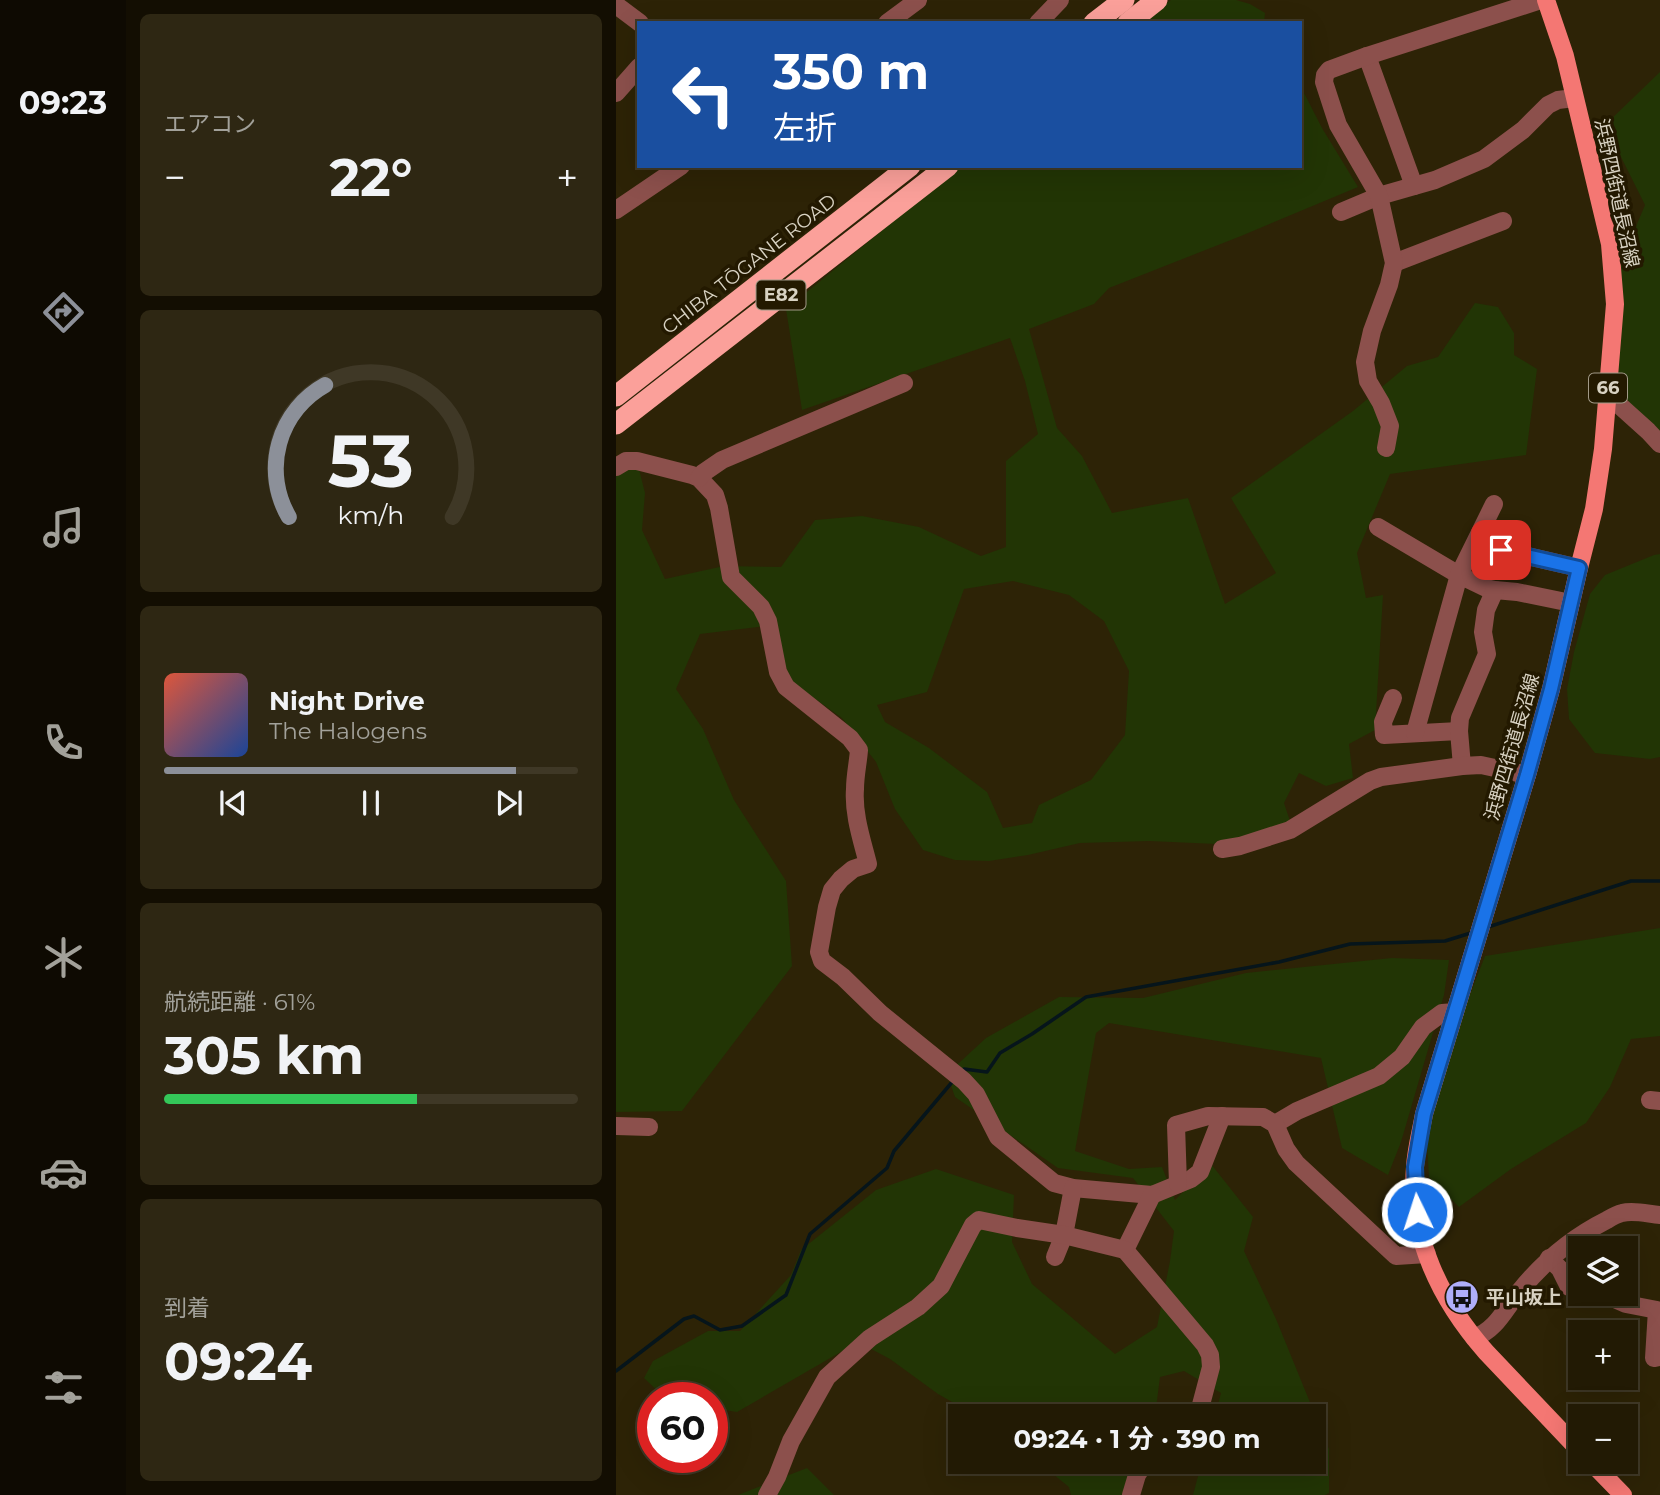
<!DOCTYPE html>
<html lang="ja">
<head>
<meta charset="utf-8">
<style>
	:root { --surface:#221a04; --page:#2e2713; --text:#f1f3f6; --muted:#a2a19a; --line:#3f3826; --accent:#8c9099 }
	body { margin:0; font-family:Montserrat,"Noto Sans JP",sans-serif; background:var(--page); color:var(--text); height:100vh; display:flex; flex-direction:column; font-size:26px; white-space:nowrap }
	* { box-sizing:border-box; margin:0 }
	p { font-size:23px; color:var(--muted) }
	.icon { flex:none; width:38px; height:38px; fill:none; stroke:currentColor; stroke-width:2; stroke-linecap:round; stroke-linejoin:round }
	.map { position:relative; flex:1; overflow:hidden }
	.drawer { display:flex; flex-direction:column; gap:14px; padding:14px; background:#130e02; width:490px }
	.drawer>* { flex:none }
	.banner { position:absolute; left:21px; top:21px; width:665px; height:147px; border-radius:0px; box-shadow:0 7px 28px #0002,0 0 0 2px var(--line); background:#1a4fa0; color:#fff; overflow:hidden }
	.fabs { position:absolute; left:952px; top:1236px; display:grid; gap:14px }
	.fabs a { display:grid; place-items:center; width:70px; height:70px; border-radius:0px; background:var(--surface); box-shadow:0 7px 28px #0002,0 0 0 2px var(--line); font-size:35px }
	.speed { position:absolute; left:21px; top:1382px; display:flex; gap:14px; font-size:35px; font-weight:700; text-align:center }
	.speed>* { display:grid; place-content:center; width:91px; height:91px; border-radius:50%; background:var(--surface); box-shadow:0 7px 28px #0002,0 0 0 2px var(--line); line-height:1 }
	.speed .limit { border:10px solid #d22; background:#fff; color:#111 }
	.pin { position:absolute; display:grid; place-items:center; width:60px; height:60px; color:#fff; margin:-30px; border-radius:14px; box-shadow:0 4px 10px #0006 }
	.me { position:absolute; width:77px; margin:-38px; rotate:356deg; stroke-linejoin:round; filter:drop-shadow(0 0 5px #0008) }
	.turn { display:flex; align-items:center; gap:24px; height:147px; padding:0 21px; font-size:32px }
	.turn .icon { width:91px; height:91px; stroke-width:2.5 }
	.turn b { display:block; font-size:49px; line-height:60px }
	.big { font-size:52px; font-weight:700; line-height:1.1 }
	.drawer .tile { flex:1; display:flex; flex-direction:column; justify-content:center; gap:10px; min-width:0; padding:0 24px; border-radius:10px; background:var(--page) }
	.drawer .dial { align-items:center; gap:0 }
	.dial svg { height:182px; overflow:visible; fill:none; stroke:var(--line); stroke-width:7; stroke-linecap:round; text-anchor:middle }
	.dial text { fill:var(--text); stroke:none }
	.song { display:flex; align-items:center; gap:21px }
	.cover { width:84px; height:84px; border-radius:10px; background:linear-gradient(135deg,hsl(10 70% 55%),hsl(220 70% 35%)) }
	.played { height:7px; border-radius:4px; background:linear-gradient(90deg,var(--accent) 85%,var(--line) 85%) }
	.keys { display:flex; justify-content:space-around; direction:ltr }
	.heat { display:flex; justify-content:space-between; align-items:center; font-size:38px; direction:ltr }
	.charge { height:10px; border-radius:5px; background:linear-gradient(90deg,#34c759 61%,var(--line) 0) }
	.trip { position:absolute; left:332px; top:1404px; width:378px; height:70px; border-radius:0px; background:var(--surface); box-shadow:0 7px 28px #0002,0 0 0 2px var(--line); font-weight:700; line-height:70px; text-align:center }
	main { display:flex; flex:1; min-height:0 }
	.tab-bar { display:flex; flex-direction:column; width:126px; justify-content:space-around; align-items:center; background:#0e0a02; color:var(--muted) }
	.tab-bar .icon { width:49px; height:49px }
	.tab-bar .selected { color:var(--accent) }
	.tab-bar b { font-size:32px; color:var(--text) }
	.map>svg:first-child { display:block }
	.green { fill:#223505; fill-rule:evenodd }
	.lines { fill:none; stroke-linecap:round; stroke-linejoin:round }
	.stream { stroke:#06151b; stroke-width:3.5 }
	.minor { stroke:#8c504c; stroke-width:18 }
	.major { stroke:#f47773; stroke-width:18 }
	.highway { stroke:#fba09a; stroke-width:21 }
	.route-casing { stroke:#114b97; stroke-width:18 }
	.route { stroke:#1a73e8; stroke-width:12 }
	.labels { text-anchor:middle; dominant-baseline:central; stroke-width:7; stroke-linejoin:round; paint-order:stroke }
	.shield { fill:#231900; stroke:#a29a88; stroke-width:2 }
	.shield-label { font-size:18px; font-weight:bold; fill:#d8d2c2 }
	.street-label { font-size:19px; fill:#d8d2c2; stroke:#231900 }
	.poi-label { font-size:19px; font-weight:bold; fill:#d8d2c2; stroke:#231900; text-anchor:start }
</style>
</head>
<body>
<main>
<nav class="tab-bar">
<b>09:23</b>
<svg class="icon selected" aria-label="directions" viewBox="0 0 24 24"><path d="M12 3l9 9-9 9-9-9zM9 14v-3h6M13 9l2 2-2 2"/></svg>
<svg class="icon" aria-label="music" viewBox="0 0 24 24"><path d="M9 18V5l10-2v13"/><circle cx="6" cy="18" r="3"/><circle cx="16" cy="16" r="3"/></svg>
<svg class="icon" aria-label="phone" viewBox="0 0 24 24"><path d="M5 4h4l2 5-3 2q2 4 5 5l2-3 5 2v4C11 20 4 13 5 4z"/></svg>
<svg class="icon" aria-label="climate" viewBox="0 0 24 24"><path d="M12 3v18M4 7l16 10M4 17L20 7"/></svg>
<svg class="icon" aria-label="car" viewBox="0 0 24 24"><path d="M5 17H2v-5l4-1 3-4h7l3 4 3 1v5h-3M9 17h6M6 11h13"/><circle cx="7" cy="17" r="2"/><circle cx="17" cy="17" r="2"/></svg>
<svg class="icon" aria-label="filters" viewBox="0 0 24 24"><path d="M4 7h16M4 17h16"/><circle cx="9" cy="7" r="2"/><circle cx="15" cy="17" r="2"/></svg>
</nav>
<section class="drawer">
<div class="tile"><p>エアコン</p>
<div class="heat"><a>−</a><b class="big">22°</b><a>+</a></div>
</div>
<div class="tile dial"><svg viewBox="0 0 100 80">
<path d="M14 69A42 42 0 1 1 86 69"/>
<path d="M14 69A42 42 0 0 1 30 11" stroke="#8c9099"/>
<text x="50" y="56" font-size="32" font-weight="700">53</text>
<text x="50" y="72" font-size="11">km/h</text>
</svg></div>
<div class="tile">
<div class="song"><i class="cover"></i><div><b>Night Drive</b><p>The Halogens</p></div></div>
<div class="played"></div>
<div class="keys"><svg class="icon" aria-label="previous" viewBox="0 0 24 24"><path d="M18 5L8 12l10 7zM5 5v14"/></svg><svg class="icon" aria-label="pause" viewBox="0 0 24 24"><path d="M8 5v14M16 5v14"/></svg><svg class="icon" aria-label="next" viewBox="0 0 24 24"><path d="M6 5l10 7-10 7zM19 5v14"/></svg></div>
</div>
<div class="tile"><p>航続距離 · 61%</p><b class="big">305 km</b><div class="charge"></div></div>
<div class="tile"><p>到着</p><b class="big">09:24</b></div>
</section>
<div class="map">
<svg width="1044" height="1495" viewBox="0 0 1044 1495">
	<rect width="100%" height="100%" fill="#2d2306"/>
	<g class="green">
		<polygon points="555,0 620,0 634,4 649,13 648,23 524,23"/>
		<polygon points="1044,72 1044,440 1000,392 1003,267 1029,205 989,125"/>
		<path d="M684,85L706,128L742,187L625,236L493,288L478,304L413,329L441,428L466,456L496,513L572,498L609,604L660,573L615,498L737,411L791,366L822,357L859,303L882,307L898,333V355L921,369L910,455L774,474L741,553L750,598L767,595L759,730L733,744L737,778L710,786L683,773L668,803L674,821L623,845L533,841L464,843L412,855L373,861L339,860L307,850L279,809L260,762L226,718L177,683L150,626L84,634L60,689L87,729L118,800L170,881L176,966L66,1111L0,1112V469H23L29,493L26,530L49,579L108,566L165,567L199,520L246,516L303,527L365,556L390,547V461L422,434L409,381L394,338L186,410L170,309L345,166H684ZM397,581L453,595L488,621L513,671L509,735L475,780L423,805L416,823L387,828L371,792L313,748L269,722L261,705L311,692L348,589Z"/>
		<polygon points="1044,554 1044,757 1034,759 979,753 953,719 951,689 958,652 974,594 989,575 1038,555"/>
		<polygon points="1044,928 1044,1036 1015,1039 994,1087 970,1123 895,1169 843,1207 813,1177 810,1126 822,1077 869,956"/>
		<polygon points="776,958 833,960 828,995 785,1142 772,1175 726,1148 705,1058 493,1023 480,1033 459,1151 513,1169 546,1167 559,1200 595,1164 637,1217 628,1251 660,1319 713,1449 713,1493 709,1495 577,1495 586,1461 698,1461 698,1416 599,1416 605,1393 568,1371 544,1377 539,1416 361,1416 322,1394 274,1359 242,1342 121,1412 96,1408 96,1398 49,1398 28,1378 37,1361 92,1331 124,1331 175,1275 185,1250 260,1190 320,1169 398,1195 396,1242 416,1284 499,1354 541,1327 554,1261 558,1231 517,1178 442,1168 339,1097 331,1074 370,1038 443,997 527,998 630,973"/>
		<polygon points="421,1461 524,1461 513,1495 455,1495 453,1487"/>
		<polygon points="191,1468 218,1495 122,1495"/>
	</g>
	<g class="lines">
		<g class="stream">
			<polyline points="872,927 1015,881 1044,881"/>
			<polyline points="345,1073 348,1069 371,1072 384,1053 416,1034 470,997 663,962 734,944 829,941 858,932"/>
			<polyline points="0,1371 68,1319 78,1316 104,1330 126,1326 170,1295 194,1234 271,1168 278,1151 337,1081"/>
		</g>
		<g class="minor">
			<polyline points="0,5 24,23"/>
			<polyline points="271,23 302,0"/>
			<polyline points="422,23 444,0"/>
			<polyline points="751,56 798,186"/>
			<polyline points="0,93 23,67"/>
			<polyline points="0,210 65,166"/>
			<polyline points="725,212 763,196 819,180 868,159 907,130 932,105 942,100 958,98"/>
			<polyline points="778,263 887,221"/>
			<polyline points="992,395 1032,431 1044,444"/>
			<polyline points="770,448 774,426 765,403 752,381 749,362 756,331 773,285 778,263 763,196 722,125 708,82 709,75 713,70 751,56 925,0"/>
			<path d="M0,467L10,461H21L76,475L83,478L99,495L103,508L115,577L145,607L152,621L162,672L170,687L234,738L243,750C242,763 239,776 239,789C237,814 246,840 252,864L237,869L225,879L216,890L211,907L203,952L206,961L227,977L264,1013L348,1081L360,1094L382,1137L438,1183L457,1188L536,1195L575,1179L584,1172L606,1116"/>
			<polyline points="83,478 87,473 106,460 288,383"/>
			<polyline points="762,527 843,575 870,588 879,590 901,592 955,603"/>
			<polyline points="860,544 963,568"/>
			<polyline points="777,698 767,722 768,735 843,731"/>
			<polyline points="799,733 843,575 878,504"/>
			<polyline points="846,766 843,731 844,718 871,654 867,632 870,610 879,590"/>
			<polyline points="606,849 624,846 674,830 754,781 765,777 846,766 865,765 911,775"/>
			<polyline points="1034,1100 1044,1101"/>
			<polyline points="659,1124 681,1111 763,1076 786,1057 807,1027 826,1013 839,1012"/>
			<polyline points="0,1126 33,1127"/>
			<polyline points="562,1184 560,1125 592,1116 647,1117 659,1124 670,1149 680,1163 780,1256 811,1254"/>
			<polyline points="536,1195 509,1250 589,1345 594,1355 595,1367 582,1416"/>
			<polyline points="439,1257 448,1235 457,1188"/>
			<polyline points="933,1258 944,1269 953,1287 961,1283 964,1284"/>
			<polyline points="985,1293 1010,1304 1041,1310 1038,1358 1044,1357"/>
			<path d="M858,1338C881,1329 888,1310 903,1292C927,1262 957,1237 991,1220C996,1217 1001,1214 1006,1213C1018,1210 1032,1214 1044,1215"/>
			<polyline points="151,1495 161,1477 175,1441 211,1377 254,1338 302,1307 325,1286 357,1225 363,1220 401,1228 448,1235 509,1250"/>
			<polyline points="515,1495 521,1475 530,1461"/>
		</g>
		<g class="major">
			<path d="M930,0L949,56L994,244L999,304L987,449L978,509L963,568L935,689L911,775L808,1114C805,1131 800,1149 799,1167C793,1237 825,1301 870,1352L964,1451"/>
			<polyline points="974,1461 1007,1495"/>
		</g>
		<g class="highway">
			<polyline points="478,23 508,0"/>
			<polyline points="512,23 541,0"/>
			<polyline points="0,396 294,166"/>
			<polyline points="0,424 332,166"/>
		</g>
	</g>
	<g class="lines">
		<g class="route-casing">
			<polyline id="route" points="801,1212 799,1167 808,1114 911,775 935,689 963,568 885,550"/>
		</g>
		<use href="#route" class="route"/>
	</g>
	<defs>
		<g id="bus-disc" transform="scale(1.75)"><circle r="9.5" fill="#afaefa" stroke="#231900"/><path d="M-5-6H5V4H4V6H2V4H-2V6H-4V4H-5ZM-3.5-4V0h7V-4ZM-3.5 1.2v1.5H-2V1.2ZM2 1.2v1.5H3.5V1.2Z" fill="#111"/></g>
	</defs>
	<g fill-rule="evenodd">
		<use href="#bus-disc" x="846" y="1297"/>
	</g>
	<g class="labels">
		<g class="shield">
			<rect x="140.5" y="280.5" width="49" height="29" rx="5"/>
			<rect x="973" y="373.5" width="38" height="29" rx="5"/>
		</g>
		<g class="shield-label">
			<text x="165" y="295">E82</text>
			<text x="992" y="388">66</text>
		</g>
		<g class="street-label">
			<text transform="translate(1001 193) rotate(78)">浜野四街道長沼線</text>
			<text transform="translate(133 264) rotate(-38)">CHIBA TŌGANE ROAD</text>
			<text transform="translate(896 747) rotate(-74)">浜野四街道長沼線</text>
		</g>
		<g class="poi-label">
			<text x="870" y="1297">平山坂上</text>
		</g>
	</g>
</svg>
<div class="fabs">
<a><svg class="icon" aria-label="layers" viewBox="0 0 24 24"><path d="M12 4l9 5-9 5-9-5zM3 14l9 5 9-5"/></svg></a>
<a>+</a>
<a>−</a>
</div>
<div class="speed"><div class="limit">60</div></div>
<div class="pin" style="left:885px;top:550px;background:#d93025"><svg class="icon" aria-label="arrive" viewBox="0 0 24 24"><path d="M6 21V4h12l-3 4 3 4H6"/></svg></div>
<svg class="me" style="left:801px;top:1212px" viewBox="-20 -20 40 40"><circle r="17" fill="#1a73e8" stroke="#fff" stroke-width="3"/><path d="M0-11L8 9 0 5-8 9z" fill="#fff"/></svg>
<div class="trip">09:24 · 1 分 · 390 m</div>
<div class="banner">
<div class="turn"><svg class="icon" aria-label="left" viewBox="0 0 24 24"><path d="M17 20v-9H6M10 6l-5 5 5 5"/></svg><div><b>350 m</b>左折</div></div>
</div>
</div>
</main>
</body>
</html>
